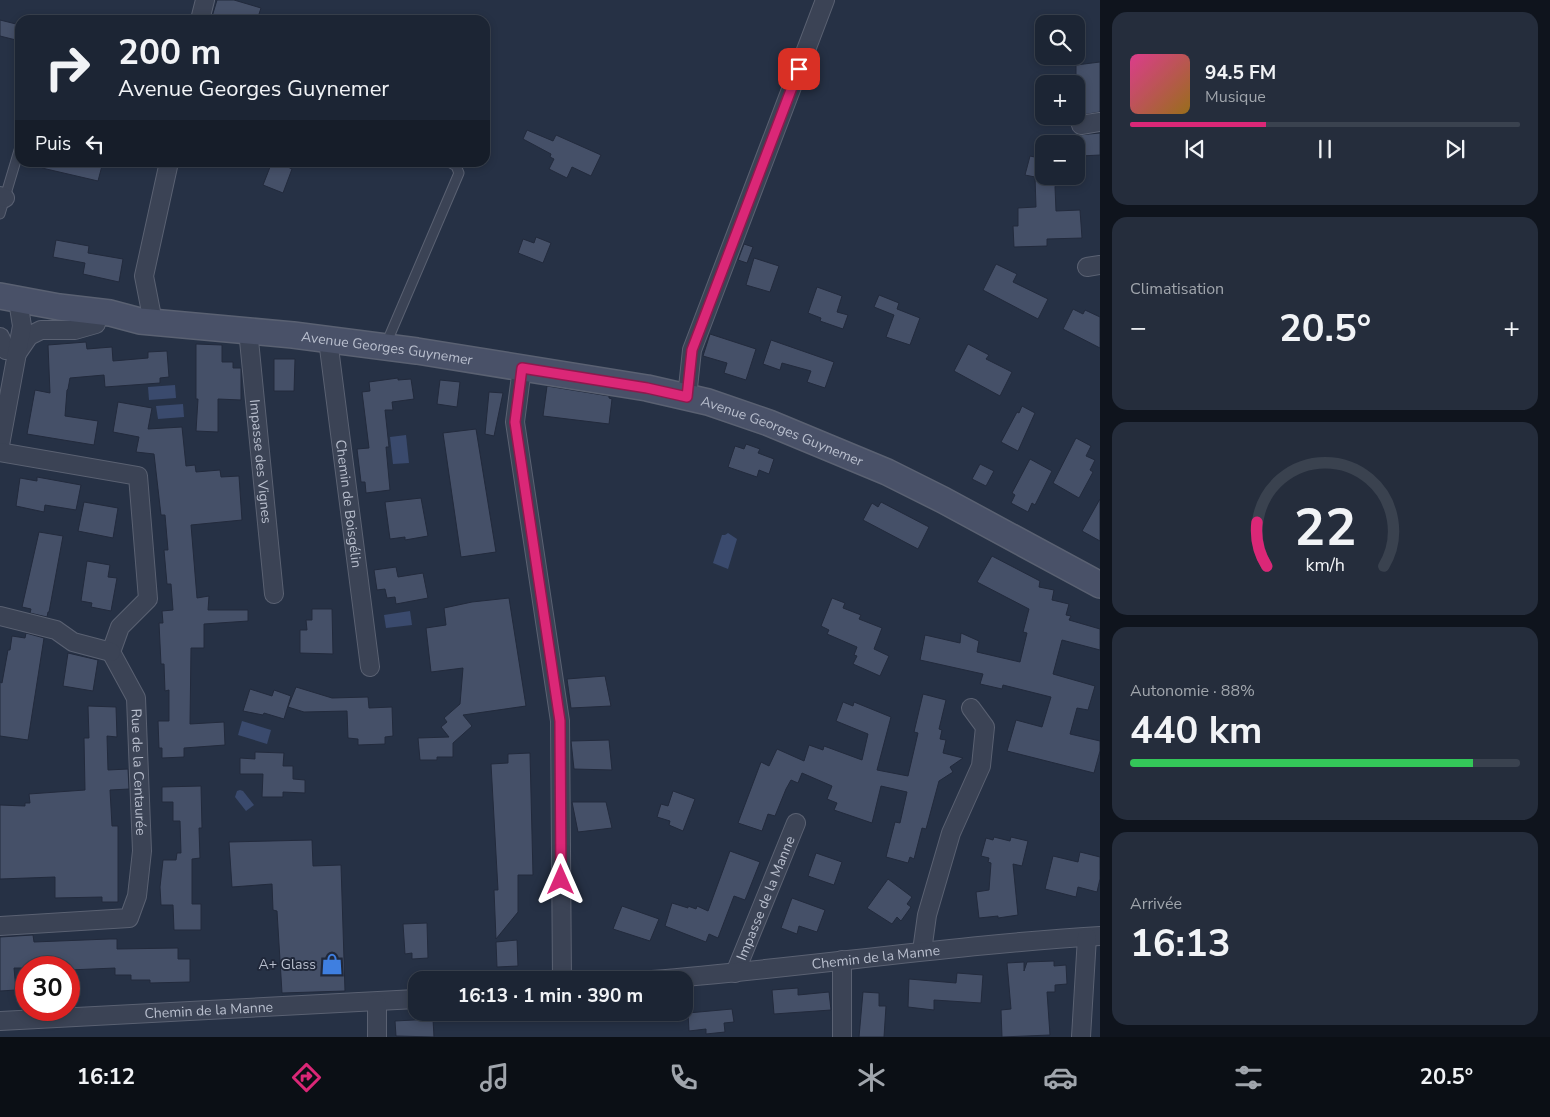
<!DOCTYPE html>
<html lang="fr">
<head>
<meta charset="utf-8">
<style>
	:root { --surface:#1c2534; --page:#252d3c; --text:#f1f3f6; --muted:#a0a5ac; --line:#3a424f; --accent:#db2777 }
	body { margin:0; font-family:"Nunito Sans",sans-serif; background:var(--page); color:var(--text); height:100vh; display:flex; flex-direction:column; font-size:19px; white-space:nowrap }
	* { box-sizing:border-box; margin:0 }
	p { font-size:16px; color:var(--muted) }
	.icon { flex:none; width:28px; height:28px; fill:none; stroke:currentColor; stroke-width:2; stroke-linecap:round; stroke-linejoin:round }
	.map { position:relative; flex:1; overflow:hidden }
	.drawer { display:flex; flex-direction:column; gap:12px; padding:12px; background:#0f141d; width:450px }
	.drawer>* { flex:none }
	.guide { position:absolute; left:15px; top:15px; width:475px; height:152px; border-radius:15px; box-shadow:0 2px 8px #0003,0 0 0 1px var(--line); background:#1c2534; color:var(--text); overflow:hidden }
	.buttons { position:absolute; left:1035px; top:15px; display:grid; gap:10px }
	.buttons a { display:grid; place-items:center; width:50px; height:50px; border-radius:10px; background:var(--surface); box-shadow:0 2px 8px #0003,0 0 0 1px var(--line); font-size:25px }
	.speed { position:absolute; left:15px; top:956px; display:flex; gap:10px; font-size:25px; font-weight:700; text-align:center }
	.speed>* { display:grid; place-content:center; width:65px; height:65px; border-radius:50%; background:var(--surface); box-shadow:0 2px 8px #0003,0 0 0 1px var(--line); line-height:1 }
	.speed .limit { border:8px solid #d22; background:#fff; color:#111 }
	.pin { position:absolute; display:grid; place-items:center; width:42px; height:42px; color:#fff; margin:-21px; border-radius:10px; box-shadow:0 2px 8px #0006 }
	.me { position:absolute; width:55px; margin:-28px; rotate:0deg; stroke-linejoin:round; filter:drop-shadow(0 0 4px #0008) }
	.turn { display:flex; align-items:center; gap:18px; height:105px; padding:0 20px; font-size:22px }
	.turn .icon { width:65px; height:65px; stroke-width:2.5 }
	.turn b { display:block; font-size:35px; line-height:42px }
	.then { display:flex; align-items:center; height:48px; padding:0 20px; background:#0003; gap:10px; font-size:19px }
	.big { font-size:38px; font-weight:700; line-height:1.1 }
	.drawer .card { flex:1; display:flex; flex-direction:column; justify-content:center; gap:8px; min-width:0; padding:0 18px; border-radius:15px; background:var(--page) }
	.drawer .dial { align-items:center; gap:0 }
	.dial svg { height:130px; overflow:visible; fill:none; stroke:var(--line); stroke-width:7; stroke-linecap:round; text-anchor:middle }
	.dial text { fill:var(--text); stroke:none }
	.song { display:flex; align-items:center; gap:15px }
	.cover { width:60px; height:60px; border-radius:8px; background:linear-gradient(135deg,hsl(330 70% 55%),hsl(40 70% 35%)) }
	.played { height:5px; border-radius:2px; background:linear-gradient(90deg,var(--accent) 35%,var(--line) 35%) }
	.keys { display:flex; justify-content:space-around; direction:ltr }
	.heat { display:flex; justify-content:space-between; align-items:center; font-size:28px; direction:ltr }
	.charge { height:8px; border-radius:4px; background:linear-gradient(90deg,#34c759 88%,var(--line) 0) }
	.trip { position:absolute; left:408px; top:971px; width:285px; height:50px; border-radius:15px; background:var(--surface); box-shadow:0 2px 8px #0003,0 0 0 1px var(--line); font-weight:700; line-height:50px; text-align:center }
	.tab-bar { display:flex; height:80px; justify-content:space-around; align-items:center; background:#0b0f15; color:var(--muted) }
	.tab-bar .icon { width:35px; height:35px }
	.tab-bar .selected { color:var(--accent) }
	.tab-bar b { font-size:22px; color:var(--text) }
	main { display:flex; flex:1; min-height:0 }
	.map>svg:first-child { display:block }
	.water { fill:#3a4a6d }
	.building { fill:#455068; stroke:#222a3c }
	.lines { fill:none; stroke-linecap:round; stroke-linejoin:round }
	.lane-casing { stroke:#5a6172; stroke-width:11 }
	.street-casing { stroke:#5a6172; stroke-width:20 }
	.secondary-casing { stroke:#5a6172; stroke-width:28 }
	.lane { stroke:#3b4355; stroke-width:9 }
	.street { stroke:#3b4355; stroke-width:18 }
	.secondary { stroke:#495168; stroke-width:25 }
	.route-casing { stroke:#8e194d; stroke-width:12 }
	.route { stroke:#db2777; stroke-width:9 }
	.labels { text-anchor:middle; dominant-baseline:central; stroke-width:4; stroke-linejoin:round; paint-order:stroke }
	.street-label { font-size:14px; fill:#b9bfce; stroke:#20283a }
	.poi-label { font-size:14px; fill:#b9bfce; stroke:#20283a; text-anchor:end }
</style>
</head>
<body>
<main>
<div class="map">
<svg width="1100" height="1037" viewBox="0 0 1100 1037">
	<rect width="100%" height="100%" fill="#263145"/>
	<g class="water">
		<polygon points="175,385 176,398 149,400 148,387"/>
		<polygon points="183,404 184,417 158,419 156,406"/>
		<polygon points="406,435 409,463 393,464 390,437"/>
		<polygon points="728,533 737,539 728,569 713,563 722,535 725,535"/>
		<polygon points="410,611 412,625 386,628 384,615"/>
		<polygon points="242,721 271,730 267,744 238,735"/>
		<polygon points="240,790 243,791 254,805 246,811 235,797 237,791"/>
	</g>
	<g class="building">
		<polygon points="217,0 234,0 261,8 257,20 211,20"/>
		<polygon points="0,20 20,25 20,41 0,36"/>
		<polygon points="1100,62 1100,112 1076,116 1076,65"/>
		<polygon points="527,130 553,141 556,135 601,155 591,176 572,167 567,178 549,169 554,159 550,157 551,154 523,139"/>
		<polygon points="1100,133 1100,155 1080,156 1079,135"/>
		<polygon points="1030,156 1044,159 1044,176 1058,176 1055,187 1056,211 1080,210 1082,238 1047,239 1047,246 1014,247 1013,226 1018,226 1018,208 1036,207 1035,177 1025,175"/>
		<polygon points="43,162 103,162 98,181 42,168"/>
		<polygon points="272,162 277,162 292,169 283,193 263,185"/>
		<polygon points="536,237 551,243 543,263 518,253 523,239 534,243"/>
		<polygon points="56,240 89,246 88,253 123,259 119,282 83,274 85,263 53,257"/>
		<polygon points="744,244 753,247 747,263 738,260"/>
		<polygon points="754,258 779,266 770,292 746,285"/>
		<polygon points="996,264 1017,274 1013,282 1048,299 1038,319 983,290"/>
		<polygon points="817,287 842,296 837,312 848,315 843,329 820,321 821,318 808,313"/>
		<polygon points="879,295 899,303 897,309 920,318 910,345 886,337 894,315 874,307"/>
		<polygon points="1073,309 1083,314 1085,310 1100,317 1100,348 1063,329"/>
		<polygon points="710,334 756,349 746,380 724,373 727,363 703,356"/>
		<polygon points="771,340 834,362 825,388 807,382 811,371 782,363 780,370 763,364"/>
		<polygon points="86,342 87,349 112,347 113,361 148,358 148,352 167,351 169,377 160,378 160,383 105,387 104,375 70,378 68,389 67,390 65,416 98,421 94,445 27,434 35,390 50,393 48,345"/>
		<polygon points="196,344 222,345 222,362 233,362 233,368 241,368 241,400 218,399 218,432 196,431 198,399 196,399"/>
		<polygon points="968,344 989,355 986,359 1012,372 1000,396 954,371"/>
		<polygon points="274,359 295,359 294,391 274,391"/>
		<polygon points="398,378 398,380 411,379 414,399 392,402 393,410 385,410 389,447 386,447 390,490 366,493 365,482 361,482 357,449 369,448 362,392 370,391 369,382"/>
		<polygon points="440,380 460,382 457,407 437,404"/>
		<polygon points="547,386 609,396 609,398 612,399 609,424 543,416"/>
		<polygon points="489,392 503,393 494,436 485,434"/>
		<polygon points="118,402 152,408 148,429 182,427 186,466 195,465 196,472 220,470 221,477 239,476 242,520 191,525 197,598 209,596 208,610 248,610 248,621 204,624 204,648 191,648 190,724 224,722 225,745 184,748 184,757 162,758 162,748 159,748 158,721 169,721 169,690 165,691 164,664 161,664 159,623 163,623 162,611 173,610 171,584 167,584 164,550 168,550 165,515 161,515 154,454 136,452 139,437 113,432"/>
		<polygon points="1022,406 1035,413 1018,451 1001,442 1017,412 1019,413"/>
		<polygon points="476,429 496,552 461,557 443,433"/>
		<polygon points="1076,438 1091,446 1086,456 1095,460 1090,470 1093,472 1079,498 1053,483"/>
		<polygon points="746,444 760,449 758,453 774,459 769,474 759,470 757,477 728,467 735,446 744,449"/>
		<polygon points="1030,459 1052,471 1035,505 1032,503 1028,512 1011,503 1015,495 1012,493"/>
		<polygon points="980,464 994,471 986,486 972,479"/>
		<polygon points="37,477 81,485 76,510 45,505 44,512 16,506 20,478 37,481"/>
		<polygon points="421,498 428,536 405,540 405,537 390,539 385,502"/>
		<polygon points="1100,499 1100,541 1082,531"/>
		<polygon points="84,502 118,508 113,538 78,531"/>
		<polygon points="881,502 929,527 918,549 863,520 872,503 878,507"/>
		<polygon points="39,532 63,536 49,612 48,612 47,617 30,613 31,609 22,607"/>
		<polygon points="992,556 1040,581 1039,587 1054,590 1052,600 1069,604 1066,615 1071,616 1069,620 1100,629 1100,650 1062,640 1053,674 1095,686 1088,710 1077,708 1070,734 1100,741 1100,751 1094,773 1007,751 1016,720 1042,727 1051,697 1003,685 1002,689 980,684 983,674 920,660 925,635 960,643 961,633 979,641 977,652 1020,662 1027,633 1023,632 1029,609 977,582"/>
		<polygon points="87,561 110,565 108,577 117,578 111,611 91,607 92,603 81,601"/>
		<polygon points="396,567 398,577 423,573 428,598 396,604 395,597 387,598 385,589 377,590 374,570"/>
		<polygon points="509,598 526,706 463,715 472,726 453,743 453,757 437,757 437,760 420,760 418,738 449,737 441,727 447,722 444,718 460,704 463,668 431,672 426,628 446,625 444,608 472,602"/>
		<polygon points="832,598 845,603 843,608 861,615 859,619 882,628 874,649 889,656 880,676 853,664 857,656 854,655 857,647 827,634 829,630 821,626"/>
		<polygon points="312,609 332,609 333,654 300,653 300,630 307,630 306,620 312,620"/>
		<polygon points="26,633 44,638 28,740 0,736 0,682 2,683 8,650 10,650 12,636 25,638"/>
		<polygon points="68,653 98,660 93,691 63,686"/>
		<polygon points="605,676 611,706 571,708 567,679"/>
		<polygon points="296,687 332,698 368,697 369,708 392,707 393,736 385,737 385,744 358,745 358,739 348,738 347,711 304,712 288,707"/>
		<polygon points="250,689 272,696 274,690 291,696 284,719 264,713 263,715 243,711"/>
		<polygon points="923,694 946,700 939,729 942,730 940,739 946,740 943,753 963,758 950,767 953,772 939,781 926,829 922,828 914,859 910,857 908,863 886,857 895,822 900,823 907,792 881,786 872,823 834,810 837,803 827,799 832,786 802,773 798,783 791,780 786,789 775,816 768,814 762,831 738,823 761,762 769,766 777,749 804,761 809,745 823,750 824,746 862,760 868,734 836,721 843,702 853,706 854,702 891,717 877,770 908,776 918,733 914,732"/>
		<polygon points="88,706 116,707 117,737 107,736 108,770 128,769 129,789 110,790 112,826 118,826 118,902 102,902 102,897 55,898 55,877 0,879 0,805 25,806 25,803 30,803 29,794 85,790 84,738 89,738"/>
		<polygon points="609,740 612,770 574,769 571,741"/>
		<polygon points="255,752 284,753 283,766 293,766 293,779 305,780 305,793 283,792 283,797 262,797 263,774 240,774 240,758 255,759"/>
		<polygon points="530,753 533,875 518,875 518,912 496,939 494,890 498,890 491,764 508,763 508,754"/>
		<polygon points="201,786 202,828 199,828 200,858 192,859 192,904 201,904 201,930 174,930 173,905 161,905 160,887 163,860 176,860 177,853 181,853 180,821 173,821 173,802 162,802 162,787"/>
		<polygon points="673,791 695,799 683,831 669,825 670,821 657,817 661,804 668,806"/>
		<polygon points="572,802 606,802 612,828 578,832"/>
		<polygon points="994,837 1010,841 1011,837 1028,841 1022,866 1013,864 1018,915 998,918 998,916 979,918 976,892 989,890 991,863 988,862 989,858 981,856 986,838 993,840"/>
		<polygon points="312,840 313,866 341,865 345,991 282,993 277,911 273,910 272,884 232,887 229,842"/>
		<polygon points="730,851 760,862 745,900 734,896 718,938 709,934 706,942 665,926 672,903 688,908 688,906 696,909 697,906 708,911"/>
		<polygon points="1080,852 1100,857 1100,879 1097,892 1078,887 1076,897 1045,889 1053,856 1078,862"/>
		<polygon points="816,853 842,862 834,885 808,876"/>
		<polygon points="888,879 912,897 907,904 911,907 901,921 897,917 892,924 867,908"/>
		<polygon points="792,898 825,910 817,932 799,926 797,934 781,928"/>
		<polygon points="622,906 659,919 650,941 613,929"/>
		<polygon points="427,923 428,958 412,959 412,953 405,954 403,924"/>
		<polygon points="33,935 34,942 109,939 117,939 117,949 178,948 178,959 190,959 190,982 150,983 150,980 131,980 131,975 115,975 115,968 69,970 69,968 14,968 16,990 0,991 0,937"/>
		<polygon points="517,940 518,966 497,967 496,942"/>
		<polygon points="1054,961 1054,966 1066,965 1067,984 1055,985 1055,992 1047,992 1050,1035 1002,1037 1001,1010 1011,1009 1007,963 1024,962 1024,971 1027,962"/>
		<polygon points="957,973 983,975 981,1003 934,1000 934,1010 908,1007 909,979 956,983"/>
		<polygon points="798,988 798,995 829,992 831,1010 774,1014 772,990"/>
		<polygon points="863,992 879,993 879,1006 886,1006 884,1037 859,1037"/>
		<polygon points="732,1009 734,1022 724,1023 725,1032 706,1034 706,1029 689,1031 688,1013"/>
		<polygon points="433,1019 434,1037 396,1036 395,1021"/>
	</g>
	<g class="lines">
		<g class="lane-casing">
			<g id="lane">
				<polyline points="0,214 20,147"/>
				<polyline points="386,344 459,173 456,166 449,162"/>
			</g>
		</g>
		<g class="street-casing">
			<g id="street">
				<polyline points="200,20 205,0"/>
				<polyline points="1081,125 1100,122"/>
				<polyline points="0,196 5,198"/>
				<polyline points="1087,267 1100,265"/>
				<polyline points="153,322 144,276 169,162"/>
				<path id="s1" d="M248,330L274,594"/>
				<polyline points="0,337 6,350"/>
				<path id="s2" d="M328,340L370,667"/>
				<polyline points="18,352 29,336 41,330 75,330 96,324"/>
				<polyline points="522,368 515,422 560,721 562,980"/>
				<polyline points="687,397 692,350 825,0"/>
				<polyline points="0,445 22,326 19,307"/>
				<path id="s3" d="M0,452L138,476L148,599L120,627L111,652L136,698L142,851L137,896L129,918L0,926"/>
				<polyline points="0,616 56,630 73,642 111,652"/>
				<polyline points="922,951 927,915 951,833 981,766 985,727 971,708"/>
				<path id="s4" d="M735,973L796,823"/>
				<path id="s5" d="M652,980C801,968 950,945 1100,936"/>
				<path id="s6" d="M0,1021L416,999"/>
				<polyline points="377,1037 377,1003"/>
				<polyline points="842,1037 842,960"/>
				<polyline points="1081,1037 1087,937"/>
			</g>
		</g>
		<g class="secondary-casing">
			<g id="secondary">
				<path id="s7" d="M0,296L59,307L110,313L140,321L293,335L417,351L647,388L708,402L769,423L887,472L943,500L1100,585"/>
			</g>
		</g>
		<use href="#lane" class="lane"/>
		<use href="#street" class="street"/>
		<use href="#secondary" class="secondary"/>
	</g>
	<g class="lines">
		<g class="route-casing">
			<polyline id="route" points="561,880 560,721 515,422 522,368 647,388 687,397 692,350 799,69"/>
		</g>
		<use href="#route" class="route"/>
	</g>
	<defs>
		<g id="shop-bare" transform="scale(1.725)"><path d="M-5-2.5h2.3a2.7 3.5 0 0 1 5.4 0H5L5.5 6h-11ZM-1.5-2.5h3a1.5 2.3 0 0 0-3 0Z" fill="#3f7fe0" stroke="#20283a" stroke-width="2.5" paint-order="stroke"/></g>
	</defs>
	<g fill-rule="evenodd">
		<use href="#shop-bare" x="332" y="964"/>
	</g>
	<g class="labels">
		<g class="street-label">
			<text stroke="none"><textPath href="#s7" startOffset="391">Avenue Georges Guynemer</textPath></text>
			<text stroke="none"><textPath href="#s7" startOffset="796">Avenue Georges Guynemer</textPath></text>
			<text stroke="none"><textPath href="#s1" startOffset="132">Impasse des Vignes</textPath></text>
			<text stroke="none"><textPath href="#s2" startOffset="165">Chemin de Boisgélin</textPath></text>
			<text stroke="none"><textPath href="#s3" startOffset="456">Rue de la Centaurée</textPath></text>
			<text stroke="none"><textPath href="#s4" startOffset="81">Impasse de la Manne</textPath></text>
			<text stroke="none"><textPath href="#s5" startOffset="225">Chemin de la Manne</textPath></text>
			<text stroke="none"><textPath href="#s6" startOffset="209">Chemin de la Manne</textPath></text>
		</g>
		<g class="poi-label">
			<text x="316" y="964">A+ Glass</text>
		</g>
	</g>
</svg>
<div class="buttons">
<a><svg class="icon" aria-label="search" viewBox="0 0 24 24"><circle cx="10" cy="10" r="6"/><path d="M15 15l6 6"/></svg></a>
<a>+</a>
<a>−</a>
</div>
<div class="speed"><div class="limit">30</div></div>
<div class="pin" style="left:799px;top:69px;background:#d93025"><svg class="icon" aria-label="arrive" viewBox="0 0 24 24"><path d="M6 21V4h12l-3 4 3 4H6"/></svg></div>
<svg class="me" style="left:561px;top:880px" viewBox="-20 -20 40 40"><path d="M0-17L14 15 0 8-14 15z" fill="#db2777" stroke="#fff" stroke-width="4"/></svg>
<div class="trip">16:13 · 1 min · 390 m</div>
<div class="guide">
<div class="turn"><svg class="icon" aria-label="right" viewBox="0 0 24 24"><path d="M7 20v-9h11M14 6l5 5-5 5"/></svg><div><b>200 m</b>Avenue Georges Guynemer</div></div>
<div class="then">Puis<svg class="icon" aria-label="left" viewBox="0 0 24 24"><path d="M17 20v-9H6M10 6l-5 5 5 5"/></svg></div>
</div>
</div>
<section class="drawer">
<div class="card">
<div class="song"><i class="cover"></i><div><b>94.5 FM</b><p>Musique</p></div></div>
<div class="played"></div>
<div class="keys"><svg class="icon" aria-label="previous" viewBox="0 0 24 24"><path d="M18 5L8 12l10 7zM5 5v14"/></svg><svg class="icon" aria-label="pause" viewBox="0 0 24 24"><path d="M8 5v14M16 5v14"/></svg><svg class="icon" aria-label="next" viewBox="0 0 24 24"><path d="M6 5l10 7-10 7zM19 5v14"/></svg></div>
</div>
<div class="card"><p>Climatisation</p>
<div class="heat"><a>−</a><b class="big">20.5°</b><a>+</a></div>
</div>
<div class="card dial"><svg viewBox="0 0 100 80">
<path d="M14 69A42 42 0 1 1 86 69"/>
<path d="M14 69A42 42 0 0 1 8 42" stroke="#db2777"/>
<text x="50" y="56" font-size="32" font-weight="700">22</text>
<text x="50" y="72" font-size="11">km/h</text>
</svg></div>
<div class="card"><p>Autonomie · 88%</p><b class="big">440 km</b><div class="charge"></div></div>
<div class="card"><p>Arrivée</p><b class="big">16:13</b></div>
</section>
</main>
<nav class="tab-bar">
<b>16:12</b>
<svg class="icon selected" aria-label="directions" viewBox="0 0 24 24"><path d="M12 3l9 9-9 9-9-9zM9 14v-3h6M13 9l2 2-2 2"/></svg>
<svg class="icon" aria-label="music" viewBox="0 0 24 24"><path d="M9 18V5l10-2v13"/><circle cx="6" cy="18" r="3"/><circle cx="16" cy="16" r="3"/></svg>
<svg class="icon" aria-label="phone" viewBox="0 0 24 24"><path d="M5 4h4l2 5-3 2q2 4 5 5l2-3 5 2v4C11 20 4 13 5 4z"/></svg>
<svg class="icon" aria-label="climate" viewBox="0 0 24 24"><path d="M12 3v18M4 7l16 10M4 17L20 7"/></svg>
<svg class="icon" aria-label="car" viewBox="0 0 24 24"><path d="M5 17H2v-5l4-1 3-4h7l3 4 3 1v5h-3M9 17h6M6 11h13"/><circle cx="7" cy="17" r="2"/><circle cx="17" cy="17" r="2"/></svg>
<svg class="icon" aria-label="filters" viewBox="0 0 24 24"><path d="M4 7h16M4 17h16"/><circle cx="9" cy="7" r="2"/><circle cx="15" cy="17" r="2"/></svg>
<b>20.5°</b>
</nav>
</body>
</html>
